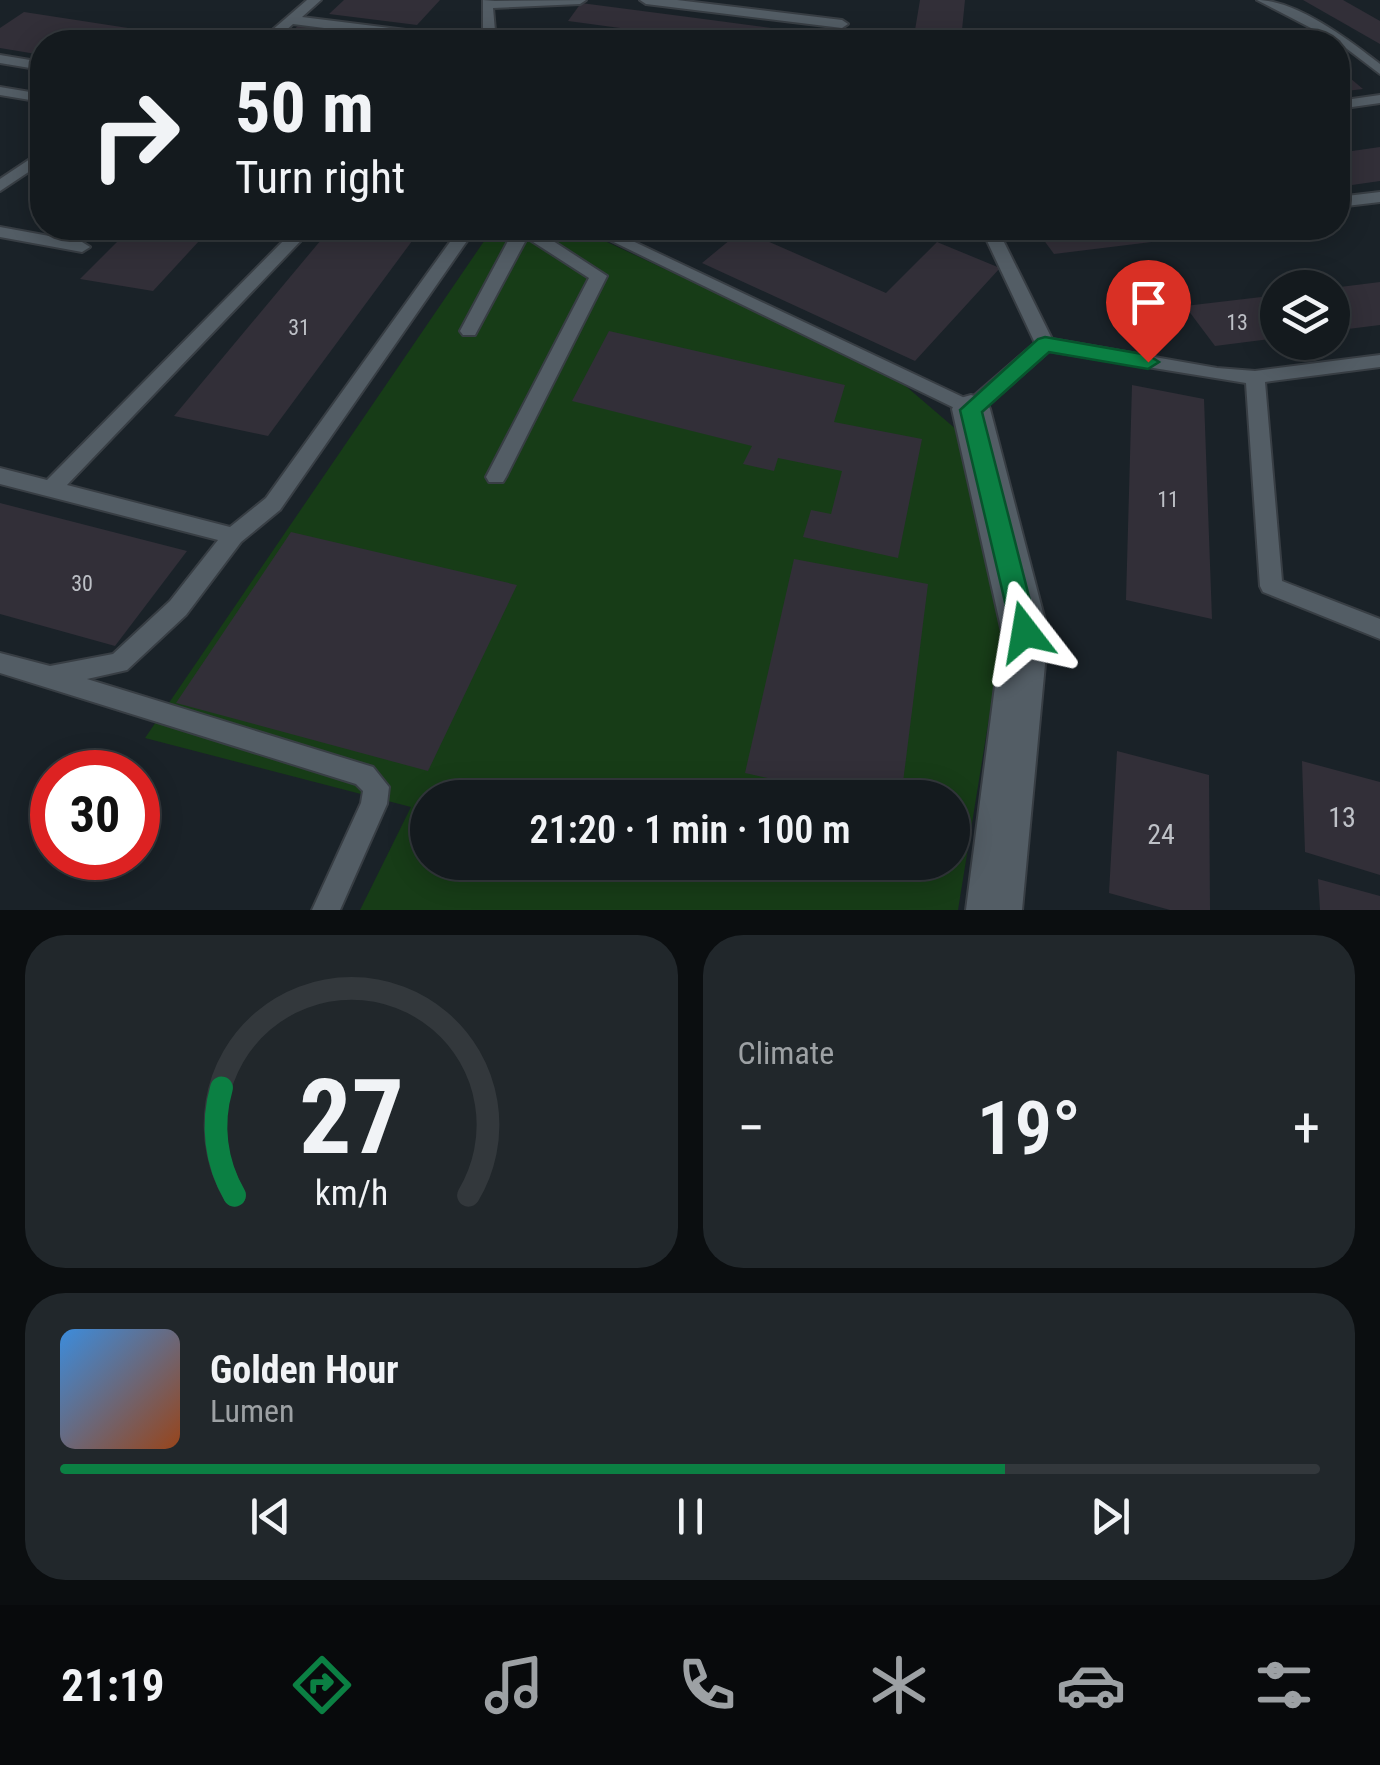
<!DOCTYPE html>
<html lang="en">
<head>
<meta charset="utf-8">
<style>
	:root { --surface:#141a1e; --page:#21272b; --text:#f1f3f6; --muted:#9da1a4; --line:#33383c; --accent:#0b8043 }
	body { margin:0; font-family:"Roboto Condensed",sans-serif; background:var(--page); color:var(--text); height:100vh; display:flex; flex-direction:column; font-size:38px; white-space:nowrap }
	* { box-sizing:border-box; margin:0 }
	p { font-size:32px; color:var(--muted) }
	.icon { flex:none; width:55px; height:55px; fill:none; stroke:currentColor; stroke-width:2; stroke-linecap:round; stroke-linejoin:round }
	.map { position:relative; height:910px; overflow:hidden }
	.drawer { display:flex; flex-direction:column; gap:25px; padding:25px; background:#0b0e10; flex:1 }
	.drawer>* { flex:none }
	.guide { position:absolute; left:30px; top:30px; width:1320px; height:210px; border-radius:40px; box-shadow:0 5px 25px #0003,0 0 0 2px var(--line); background:#141a1e; color:var(--text); overflow:hidden }
	.controls { position:absolute; left:1260px; top:270px; display:grid; gap:20px }
	.controls a { display:grid; place-items:center; width:90px; height:90px; border-radius:50%; background:var(--surface); box-shadow:0 5px 25px #0003,0 0 0 2px var(--line); font-size:50px }
	.speed { position:absolute; left:30px; top:750px; display:flex; gap:20px; font-size:50px; font-weight:700; text-align:center }
	.speed>* { display:grid; place-content:center; width:130px; height:130px; border-radius:50%; background:var(--surface); box-shadow:0 5px 25px #0003,0 0 0 2px var(--line); line-height:1 }
	.speed .limit { border:15px solid #d22; background:#fff; color:#111 }
	.pin { position:absolute; display:grid; place-items:center; width:85px; height:85px; color:#fff; margin:-102px -42px; border-radius:50% 50% 50% 0; rotate:-45deg; box-shadow:0 0 10px #0007 }
	.pin .icon { rotate:45deg }
	.me { position:absolute; width:110px; margin:-55px; rotate:346deg; stroke-linejoin:round; filter:drop-shadow(0 0 8px #0008) }
	.turn { display:flex; align-items:center; gap:35px; height:210px; padding:0 40px; font-size:45px }
	.turn .icon { width:130px; height:130px; stroke-width:2.5 }
	.turn b { display:block; font-size:70px; line-height:85px }
	.big { font-size:75px; font-weight:600; line-height:1.1 }
	.drawer .card { flex:1; display:flex; flex-direction:column; justify-content:center; gap:15px; min-width:0; padding:0 35px; border-radius:40px; background:var(--page) }
	.drawer .dial { align-items:center; gap:0 }
	.dial svg { height:260px; overflow:visible; fill:none; stroke:var(--line); stroke-width:7; stroke-linecap:round; text-anchor:middle }
	.dial text { fill:var(--text); stroke:none }
	.song { display:flex; align-items:center; gap:30px }
	.cover { width:120px; height:120px; border-radius:15px; background:linear-gradient(135deg,hsl(210 70% 55%),hsl(20 70% 35%)) }
	.played { height:10px; border-radius:5px; background:linear-gradient(90deg,var(--accent) 75%,var(--line) 75%) }
	.keys { display:flex; justify-content:space-around; direction:ltr }
	.heat { display:flex; justify-content:space-between; align-items:center; font-size:55px; direction:ltr }
	.drawer .tiles { flex:1; display:grid; gap:25px; grid-template-columns:1fr 1fr }
	.card:last-child { grid-column:span 2 }
	.trip { position:absolute; left:410px; top:780px; width:560px; height:100px; border-radius:50px; background:var(--surface); box-shadow:0 5px 25px #0003,0 0 0 2px var(--line); font-weight:600; line-height:100px; text-align:center }
	.menu { display:flex; height:160px; justify-content:space-around; align-items:center; background:#080a0c; color:var(--muted) }
	.menu .icon { width:70px; height:70px }
	.menu .current { color:var(--accent) }
	.menu b { font-size:45px; color:var(--text) }
	.map>svg:first-child { display:block }
	.green { fill:#173c17; fill-rule:evenodd }
	.building { fill:#322f38 }
	.lines { fill:none; stroke-linecap:round; stroke-linejoin:round }
	.service-casing { stroke:#383e44; stroke-width:4 }
	.minor-casing { stroke:#383e44; stroke-width:4 }
	.service { fill:#535d65; fill-rule:evenodd }
	.minor { fill:#535d65; fill-rule:evenodd }
	.route { fill:#0b8043; stroke:#07532c; stroke-width:2.5 }
	.labels { text-anchor:middle; dominant-baseline:central; stroke-width:10; stroke-linejoin:round; paint-order:stroke }
	.number-label { font-size:22px; fill:#bec1c7 }
	.near-number-label { font-size:28px; fill:#bec1c7 }
</style>
</head>
<body>
<div class="map">
<svg width="1380" height="910" viewBox="0 0 1380 910">
	<rect width="100%" height="100%" fill="#1a2228"/>
	<path class="green" d="M493,228H577L894,376L964,436L1008,600L958,910H360L411,807L145,738ZM428,798H952V862H428Z"/>
	<g class="building">
		<polygon points="344,0 440,0 417,25 329,14"/>
		<polygon points="920,0 965,0 962,30 1013,35 1012,42 959,42 914,36"/>
		<polygon points="1303,0 1343,0 1380,21 1380,44"/>
		<polygon points="581,3 696,18 816,34 812,42 724,42 568,21"/>
		<polygon points="24,12 206,40 206,42 42,42 42,55 0,48 0,28"/>
		<polygon points="299,25 414,40 414,42 323,42 285,37"/>
		<polygon points="1338,68 1363,89 1338,92"/>
		<polygon points="1380,147 1380,181 1338,187 1338,153"/>
		<polygon points="131,228 211,228 153,291 80,279"/>
		<polygon points="331,228 359,228 415,237 268,436 174,416"/>
		<polygon points="1035,228 1176,228 1184,238 1054,254"/>
		<polygon points="742,230 886,293 937,242 1000,268 915,361 702,263"/>
		<polygon points="1380,282 1380,325 1332,331 1332,288"/>
		<polygon points="1278,295 1278,338 1215,346 1185,306"/>
		<polygon points="609,331 845,385 834,422 922,439 898,558 803,537 811,510 831,514 842,471 778,458 774,471 743,464 752,446 572,401"/>
		<polygon points="1132,385 1204,399 1212,619 1126,600"/>
		<polygon points="0,503 187,551 115,646 0,614"/>
		<polygon points="291,532 517,585 428,771 176,703"/>
		<polygon points="794,559 928,584 901,798 859,798 745,773"/>
		<polygon points="1117,751 1209,775 1210,910 1170,910 1109,893"/>
		<polygon points="1302,761 1380,782 1380,875 1305,852"/>
		<polygon points="1318,879 1380,896 1380,910 1320,910"/>
	</g>
	<g class="lines">
		<g class="service-casing">
			<g id="service">
				<polygon points="307,0 321,0 302,17 422,32 433,42 293,24 284,32 306,42 280,42 270,32"/>
				<polygon points="483,0 495,1 586,0 580,4 493,8 496,42 483,42"/>
				<polygon points="640,0 677,0 842,20 848,24 842,28 646,4"/>
				<path d="M1257,0C1296,0 1349,40 1380,64V74L1338,42Z"/>
				<polygon points="0,55 42,62 42,70 0,63"/>
				<polygon points="0,87 42,94 42,102 0,95"/>
				<polygon points="1380,95 1380,103 1338,109 1338,101"/>
				<polygon points="42,151 42,163 0,191 0,179"/>
				<polygon points="1380,192 1380,202 1338,207 1338,197"/>
				<polygon points="0,227 82,242 90,247 82,252 0,237"/>
				<polygon points="296,228 313,228 67,485 230,527 266,498 460,228 476,228 280,510 241,542 186,615 127,670 87,679 373,767 389,787 387,804 340,910 312,910 361,803 363,791 356,784 0,673 0,653 50,666 113,654 170,601 218,540 0,484 0,468 47,480"/>
				<polygon points="515,228 533,228 607,276 506,477 503,482 489,482 486,477 589,278 527,238 475,335 463,335 460,331"/>
				<polygon points="585,228 605,228 969,400 1035,343 981,228 997,228 1052,339 1217,368 1255,371 1380,355 1380,367 1265,382 1282,581 1380,619 1380,639 1263,592 1260,586 1246,383 1049,351 978,414 971,416"/>
			</g>
		</g>
		<g class="minor-casing">
			<polygon id="minor" points="971,395 985,399 990,409 1048,632 1022,910 966,910 1002,632 952,409 957,399"/>
		</g>
		<use href="#service" class="service"/>
		<use href="#minor" class="minor"/>
	</g>
	<polygon class="route" points="1045,337 1148,355 1159,362 1148,369 1049,352 982,412 1038,632 1034,640 1025,643 1016,640 1012,632 960,410 1038,339"/>
	<g class="labels">
		<g class="number-label">
			<text x="1237" y="322">13</text>
			<text x="299" y="327">31</text>
			<text x="1168" y="499">11</text>
			<text x="82" y="583">30</text>
		</g>
		<g class="near-number-label">
			<text x="1342" y="817">13</text>
			<text x="1161" y="834">24</text>
		</g>
	</g>
</svg>
<div class="controls">
<a><svg class="icon" aria-label="layers" viewBox="0 0 24 24"><path d="M12 4l9 5-9 5-9-5zM3 14l9 5 9-5"/></svg></a>
</div>
<div class="speed"><div class="limit">30</div></div>
<div class="pin" style="left:1148px;top:362px;background:#d93025"><svg class="icon" aria-label="arrive" viewBox="0 0 24 24"><path d="M6 21V4h12l-3 4 3 4H6"/></svg></div>
<svg class="me" style="left:1025px;top:632px" viewBox="-20 -20 40 40"><path d="M0-17L14 15 0 8-14 15z" fill="#0b8043" stroke="#fff" stroke-width="4"/></svg>
<div class="trip">21:20 · 1 min · 100 m</div>
<div class="guide">
<div class="turn"><svg class="icon" aria-label="right" viewBox="0 0 24 24"><path d="M7 20v-9h11M14 6l5 5-5 5"/></svg><div><b>50 m</b>Turn right</div></div>
</div>
</div>
<section class="drawer">
<div class="tiles">
<div class="card dial"><svg viewBox="0 0 100 80">
<path d="M14 69A42 42 0 1 1 86 69"/>
<path d="M14 69A42 42 0 0 1 10 36" stroke="#0b8043"/>
<text x="50" y="56" font-size="32" font-weight="700">27</text>
<text x="50" y="72" font-size="11">km/h</text>
</svg></div>
<div class="card"><p>Climate</p>
<div class="heat"><a>−</a><b class="big">19°</b><a>+</a></div>
</div>
<div class="card">
<div class="song"><i class="cover"></i><div><b>Golden Hour</b><p>Lumen</p></div></div>
<div class="played"></div>
<div class="keys"><svg class="icon" aria-label="previous" viewBox="0 0 24 24"><path d="M18 5L8 12l10 7zM5 5v14"/></svg><svg class="icon" aria-label="pause" viewBox="0 0 24 24"><path d="M8 5v14M16 5v14"/></svg><svg class="icon" aria-label="next" viewBox="0 0 24 24"><path d="M6 5l10 7-10 7zM19 5v14"/></svg></div>
</div>
</div>
</section>
<nav class="menu">
<b>21:19</b>
<svg class="icon current" aria-label="directions" viewBox="0 0 24 24"><path d="M12 3l9 9-9 9-9-9zM9 14v-3h6M13 9l2 2-2 2"/></svg>
<svg class="icon" aria-label="music" viewBox="0 0 24 24"><path d="M9 18V5l10-2v13"/><circle cx="6" cy="18" r="3"/><circle cx="16" cy="16" r="3"/></svg>
<svg class="icon" aria-label="phone" viewBox="0 0 24 24"><path d="M5 4h4l2 5-3 2q2 4 5 5l2-3 5 2v4C11 20 4 13 5 4z"/></svg>
<svg class="icon" aria-label="climate" viewBox="0 0 24 24"><path d="M12 3v18M4 7l16 10M4 17L20 7"/></svg>
<svg class="icon" aria-label="car" viewBox="0 0 24 24"><path d="M5 17H2v-5l4-1 3-4h7l3 4 3 1v5h-3M9 17h6M6 11h13"/><circle cx="7" cy="17" r="2"/><circle cx="17" cy="17" r="2"/></svg>
<svg class="icon" aria-label="filters" viewBox="0 0 24 24"><path d="M4 7h16M4 17h16"/><circle cx="9" cy="7" r="2"/><circle cx="15" cy="17" r="2"/></svg>
</nav>
</body>
</html>
